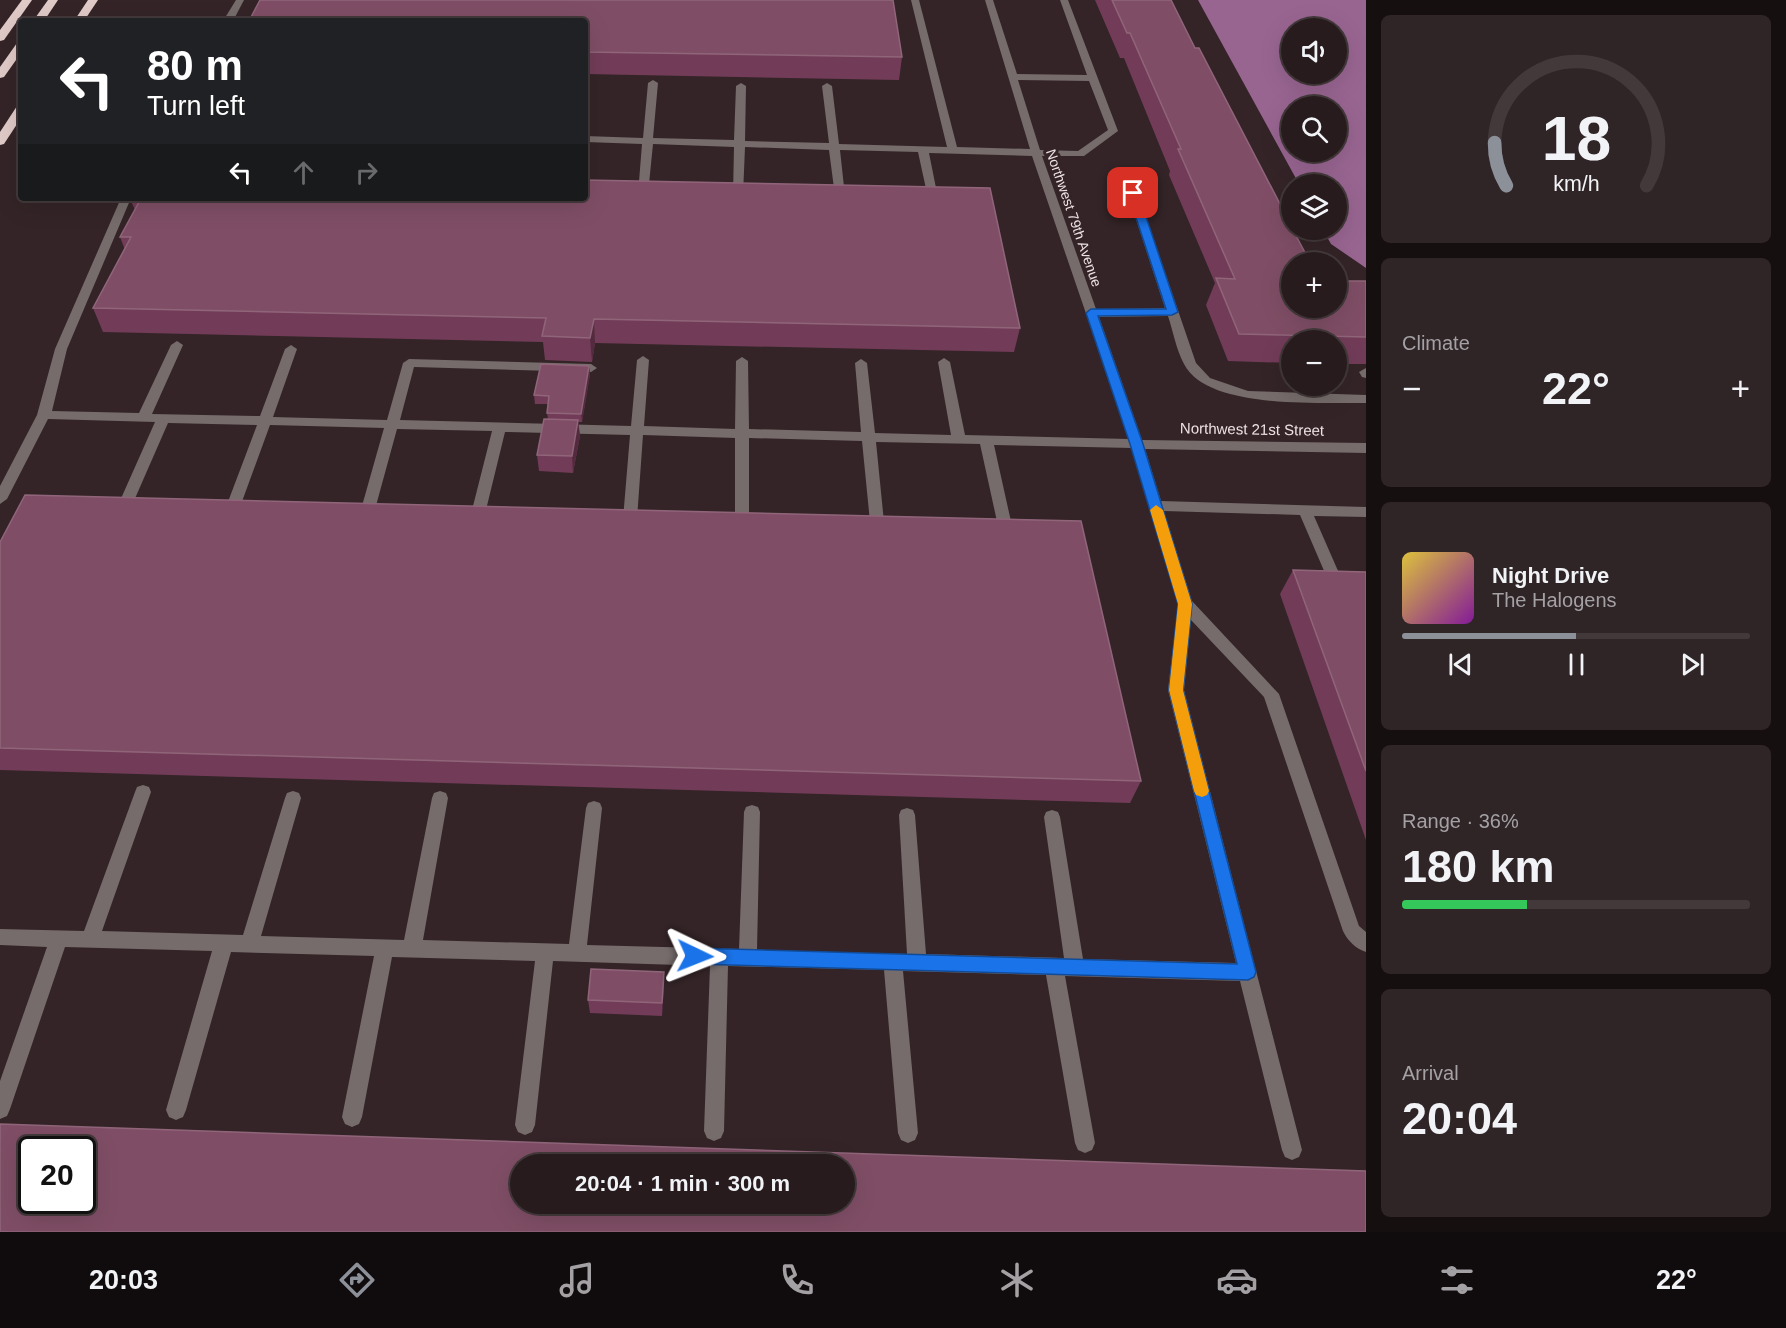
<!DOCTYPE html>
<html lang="en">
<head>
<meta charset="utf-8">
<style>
	:root { --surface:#271b1d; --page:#2f2426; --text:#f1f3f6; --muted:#a4a1a4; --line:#43393b; --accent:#8c9099 }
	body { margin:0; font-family:Arial,sans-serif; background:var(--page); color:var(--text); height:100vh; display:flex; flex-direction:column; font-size:22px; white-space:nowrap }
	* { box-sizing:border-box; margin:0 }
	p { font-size:20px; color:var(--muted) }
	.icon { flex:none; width:33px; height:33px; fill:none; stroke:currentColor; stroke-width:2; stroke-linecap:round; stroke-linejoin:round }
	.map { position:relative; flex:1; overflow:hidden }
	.sheet { display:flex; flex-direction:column; gap:15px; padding:15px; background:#150f10; width:420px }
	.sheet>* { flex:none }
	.banner { position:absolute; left:18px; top:18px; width:570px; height:183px; border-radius:6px; box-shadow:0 6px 24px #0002,0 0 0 2px var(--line); background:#202124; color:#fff; overflow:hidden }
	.controls { position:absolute; left:1281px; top:18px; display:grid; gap:12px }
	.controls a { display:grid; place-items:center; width:66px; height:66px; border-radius:50%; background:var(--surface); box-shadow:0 6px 24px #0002,0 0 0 2px var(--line); font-size:30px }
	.speed { position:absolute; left:18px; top:1136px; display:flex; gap:12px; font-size:30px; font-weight:700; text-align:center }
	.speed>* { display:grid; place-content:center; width:78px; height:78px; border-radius:50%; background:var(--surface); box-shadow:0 6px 24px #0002,0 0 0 2px var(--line); line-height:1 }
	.speed .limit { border:3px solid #111; border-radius:9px; background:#fff; color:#111 }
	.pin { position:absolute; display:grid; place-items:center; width:51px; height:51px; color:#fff; margin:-26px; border-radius:12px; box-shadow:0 3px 9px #0006 }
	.me { position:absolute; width:66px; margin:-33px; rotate:92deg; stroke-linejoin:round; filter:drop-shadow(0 0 4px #0008) }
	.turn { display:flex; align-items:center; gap:21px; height:126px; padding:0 30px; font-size:27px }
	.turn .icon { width:78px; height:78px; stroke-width:2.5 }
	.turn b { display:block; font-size:42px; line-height:51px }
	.lanes { display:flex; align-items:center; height:57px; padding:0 30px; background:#0003; justify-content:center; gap:30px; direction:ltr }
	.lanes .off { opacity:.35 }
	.big { font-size:45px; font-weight:700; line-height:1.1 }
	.sheet .widget { flex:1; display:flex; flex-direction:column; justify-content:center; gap:9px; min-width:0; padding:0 21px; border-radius:9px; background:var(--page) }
	.sheet .dial { align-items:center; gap:0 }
	.dial svg { height:156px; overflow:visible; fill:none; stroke:var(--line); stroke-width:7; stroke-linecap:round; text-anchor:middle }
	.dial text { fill:var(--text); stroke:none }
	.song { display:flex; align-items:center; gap:18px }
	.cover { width:72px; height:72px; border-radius:9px; background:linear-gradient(135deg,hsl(50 70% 55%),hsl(290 70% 35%)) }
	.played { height:6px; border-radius:3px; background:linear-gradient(90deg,var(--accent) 50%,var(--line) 50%) }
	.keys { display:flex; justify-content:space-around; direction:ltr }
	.heat { display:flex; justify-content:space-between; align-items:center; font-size:33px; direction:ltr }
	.charge { height:9px; border-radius:4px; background:linear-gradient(90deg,#34c759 36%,var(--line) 0) }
	.trip { position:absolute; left:510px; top:1154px; width:345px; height:60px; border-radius:30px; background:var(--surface); box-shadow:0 6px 24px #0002,0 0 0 2px var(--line); font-weight:700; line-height:60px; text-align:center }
	.tabs { display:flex; height:96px; justify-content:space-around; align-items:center; background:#100b0c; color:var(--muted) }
	.tabs .icon { width:42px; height:42px }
	.tabs .active { color:var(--accent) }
	.tabs b { font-size:27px; color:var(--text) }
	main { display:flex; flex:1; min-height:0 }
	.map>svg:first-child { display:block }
	.water { fill:#986591; fill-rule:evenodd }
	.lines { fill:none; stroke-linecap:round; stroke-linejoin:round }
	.minor { fill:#756c6b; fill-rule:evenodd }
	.highway { fill:#e0cac8; fill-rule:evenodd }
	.wall { fill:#723c58 }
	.shaded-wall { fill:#542b3e }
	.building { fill:#7f4e66; stroke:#90657a; stroke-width:1.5; fill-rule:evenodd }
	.route { fill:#1a73e8; stroke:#114b97; stroke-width:1.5 }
	.slow { fill:#f59e0b }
	.labels { text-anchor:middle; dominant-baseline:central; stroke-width:6; stroke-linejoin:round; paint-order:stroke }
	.far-street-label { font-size:14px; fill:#ece1e3; stroke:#342427 }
	.street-label { font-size:15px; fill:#ece1e3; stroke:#342427 }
</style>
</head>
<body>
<main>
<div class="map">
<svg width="1366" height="1232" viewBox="0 0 1366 1232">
	<rect width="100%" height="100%" fill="#342427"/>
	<path class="water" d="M1198,0H1366V268L1331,244L1323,230H1336V184H1299ZM1292,28H1336V74H1292ZM1292,106H1336V152H1292Z"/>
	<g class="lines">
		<g class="minor">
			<polygon points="236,0 244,0 233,21 223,21"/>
			<path d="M911,0H919L957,147L1030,149L985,0H993L1017,74L1087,75L1060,0H1068L1118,131L1084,156H1042L1096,309L1165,308L1121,173L1126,170L1131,173L1196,363L1210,378L1248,391L1366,395V403C1321,402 1207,410 1184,364C1176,349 1173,331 1168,316L1099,317L1142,440L1366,443V453L1145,449L1161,501L1366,507V517L1314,516L1342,580L1340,584H1330L1328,580L1300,515L1164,511L1192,601L1279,694L1359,926L1366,932V952C1356,949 1347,940 1343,931L1264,697L1191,620L1184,690L1302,1150L1299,1157L1292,1160L1285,1157L1282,1150L1240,981L1065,976L1095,1143L1092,1150L1085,1153L1078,1150L1075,1143L1046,975L903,971L918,1133L915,1140L908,1143L901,1140L898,1133L884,970L728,966L724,1131L721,1138L714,1141L707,1138L704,1131L710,966L553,961L535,1125L532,1132L525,1135L518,1132L515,1125L535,961L392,957L362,1117L359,1124L352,1127L345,1124L342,1117L374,956L231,952L186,1110L183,1117L176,1120L169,1117L166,1110L212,951L65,947L10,1109L7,1116L0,1119V1081L47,947L0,945V929L84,931L135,792L137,787L143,785L149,787L151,792L102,931L243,935L285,798L287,793L293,791L299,793L301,798L261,936L404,940L432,798L434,793L440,791L446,793L448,798L423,940L569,944L586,808L588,803L594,801L600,803L602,808L587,945L739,949L744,812L746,807L752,805L758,807L760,812L757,950L907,954L899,815L901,810L907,808L913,810L915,815L926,954L1064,958L1044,817L1046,812L1052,810L1058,812L1060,817L1083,959L1236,963L1168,690L1178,604L1132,448L994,445L1012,526L1005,531L998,526L980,444L876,442L884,522L877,527L870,522L862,441L749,438V521L742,526L735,521V438L643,435L637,519L630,524L623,519L630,435L505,432L485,514L478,519L471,514L492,431L397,429L374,513L367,518L360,513L384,428L270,425L240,507L233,512L226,507L257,425L168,423L133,503L126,508L119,503L155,422L48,419L7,499L0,504V486L37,415L55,349L121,198H131L67,349L52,411L139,413L171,345L177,341L183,345L152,414L260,416L285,349L291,345L297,349L273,417L387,420L403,363L409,359L591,364L597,368L591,372L414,367L400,420L631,426L637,360L643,356L649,360L644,426L735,429L736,361L742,357L748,361L749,429L861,432L855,363L861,359L867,363L875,433L951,435L938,362L944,358L950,362L965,435L1129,439L1032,156L929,153L938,198L933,201L928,198L918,152L840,150L845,196L840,199L835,196L829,150L745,147L743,195L738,198L733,195L734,147L653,144L648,194L643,197L638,194L642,144L585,142V136L643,138L648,83L653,80L658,83L653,138L734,140L736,86L741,83L746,86L745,141L829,143L822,86L827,83L832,86L839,144L947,147ZM1018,80L1089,81L1108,130L1078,151L1040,150Z"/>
			<polygon points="1366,368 1366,378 1362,377 1359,372"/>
		</g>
		<g class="highway">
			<polygon points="22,0 32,0 4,40 0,41 0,30"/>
			<polygon points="48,0 58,0 44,21 33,21"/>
			<polygon points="88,0 98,0 84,21 74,21"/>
			<polygon points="21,42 21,53 4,77 0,78 0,67 17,43"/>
			<polygon points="21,105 21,118 4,144 0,145 0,132 17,106"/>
		</g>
	</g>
	<g class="wall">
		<polygon points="1095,0 1171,0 1292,308 1366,281 1366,364 1336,364 1336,340 1292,340 1292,363 1228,361 1206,305 1215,283 1169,175 1170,171 1124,58 1120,58"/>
		<polygon points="585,21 902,57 899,80 585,74"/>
		<polygon points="133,198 1020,328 1014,352 595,343 592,362 545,360 543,342 103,332 93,308 125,250 120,237 135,210 131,201"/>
		<polygon points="589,366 590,374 582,422 578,422 580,436 573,473 539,471 537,455 548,419 547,413 548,404 535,404 534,395"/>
		<polygon points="0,542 1141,781 1130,803 0,770"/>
		<polygon points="1293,570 1366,572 1366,840 1280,594"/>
		<polygon points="664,985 662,1016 590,1013 588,1000"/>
	</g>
	<g class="shaded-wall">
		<polygon points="594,319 595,343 592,362 590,338"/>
		<polygon points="589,366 590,374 582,422 581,414"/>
		<polygon points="578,420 580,436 573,473 572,456"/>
		<polygon points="664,972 664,985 662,1016 662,1003"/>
	</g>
	<g class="building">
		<polygon points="260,0 893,0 902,57 585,52 585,21 249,21"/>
		<polygon points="1112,0 1171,0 1195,48 1199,48 1292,227 1292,230 1293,230 1310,262 1292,262 1292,308 1336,308 1336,281 1366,281 1366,337 1239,334 1216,278 1235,279 1178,149 1181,149 1130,33 1127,33"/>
		<polygon points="585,180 990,188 1020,328 594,319 590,338 542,336 546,318 93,308 131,237 120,237 139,202 131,201 133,198 585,198"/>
		<polygon points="541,364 589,366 581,414 547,413 549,396 534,395"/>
		<polygon points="544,419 578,420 572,456 537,455"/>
		<polygon points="25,495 1081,521 1141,781 0,748 0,542"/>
		<polygon points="1293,570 1366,572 1366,771"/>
		<polygon points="591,969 664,972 662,1003 588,1000"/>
		<path d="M0,1124L1366,1171V1232H0ZM32,1149H82V1200H32ZM520,1164H844V1203H520Z"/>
	</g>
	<polygon class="route" points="1133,190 1138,193 1178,312 1172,315 1098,316 1143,444 1192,604 1183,690 1256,972 1254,977 1248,980 695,964 689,962 687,956 689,951 695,948 1237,964 1169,690 1178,604 1130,444 1086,313 1091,309 1166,309 1128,193"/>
	<polygon class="slow" points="1156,505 1163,510 1192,604 1183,690 1209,791 1207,795 1202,797 1196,795 1194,791 1169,690 1178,604 1150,510"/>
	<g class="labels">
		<g class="far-street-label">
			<text transform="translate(1074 218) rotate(71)">Northwest 79th Avenue</text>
		</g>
		<g class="street-label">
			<text transform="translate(1252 429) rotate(1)">Northwest 21st Street</text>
		</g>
	</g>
</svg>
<div class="controls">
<a><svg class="icon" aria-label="sound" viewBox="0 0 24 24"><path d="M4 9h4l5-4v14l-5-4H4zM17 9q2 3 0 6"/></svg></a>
<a><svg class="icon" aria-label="search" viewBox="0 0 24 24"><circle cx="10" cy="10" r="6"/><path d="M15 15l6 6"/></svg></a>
<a><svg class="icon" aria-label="layers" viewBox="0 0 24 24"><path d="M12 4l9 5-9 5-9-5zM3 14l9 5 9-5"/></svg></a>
<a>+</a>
<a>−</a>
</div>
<div class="speed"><div class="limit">20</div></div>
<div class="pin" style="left:1133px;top:193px;background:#d93025"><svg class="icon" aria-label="arrive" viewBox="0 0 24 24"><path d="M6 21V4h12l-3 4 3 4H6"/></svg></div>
<svg class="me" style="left:695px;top:956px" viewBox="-20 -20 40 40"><path d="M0-17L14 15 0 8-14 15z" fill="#1a73e8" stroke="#fff" stroke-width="4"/></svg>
<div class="trip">20:04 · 1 min · 300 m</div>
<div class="banner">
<div class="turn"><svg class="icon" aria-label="left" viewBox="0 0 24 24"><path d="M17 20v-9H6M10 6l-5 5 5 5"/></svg><div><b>80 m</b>Turn left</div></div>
<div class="lanes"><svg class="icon" aria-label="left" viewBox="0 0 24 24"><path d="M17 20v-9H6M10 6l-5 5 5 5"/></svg><svg class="icon off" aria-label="ahead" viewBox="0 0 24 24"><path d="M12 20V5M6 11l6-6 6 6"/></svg><svg class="icon off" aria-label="right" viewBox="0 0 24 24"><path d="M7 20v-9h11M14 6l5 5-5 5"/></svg></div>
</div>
</div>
<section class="sheet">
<div class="widget dial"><svg viewBox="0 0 100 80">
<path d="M14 69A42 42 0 1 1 86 69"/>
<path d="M14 69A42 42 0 0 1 8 47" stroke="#8c9099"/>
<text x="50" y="56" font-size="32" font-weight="700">18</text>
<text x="50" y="72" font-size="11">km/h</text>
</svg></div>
<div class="widget"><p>Climate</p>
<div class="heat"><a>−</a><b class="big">22°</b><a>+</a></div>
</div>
<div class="widget">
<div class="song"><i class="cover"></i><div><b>Night Drive</b><p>The Halogens</p></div></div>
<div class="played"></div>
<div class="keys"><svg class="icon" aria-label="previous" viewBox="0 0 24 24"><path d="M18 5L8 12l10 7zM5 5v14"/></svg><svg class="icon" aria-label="pause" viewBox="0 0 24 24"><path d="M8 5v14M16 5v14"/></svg><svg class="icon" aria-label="next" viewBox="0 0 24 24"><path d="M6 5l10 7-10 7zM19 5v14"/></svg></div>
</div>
<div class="widget"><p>Range · 36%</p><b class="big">180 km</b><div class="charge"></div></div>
<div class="widget"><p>Arrival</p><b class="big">20:04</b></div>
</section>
</main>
<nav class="tabs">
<b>20:03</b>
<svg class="icon active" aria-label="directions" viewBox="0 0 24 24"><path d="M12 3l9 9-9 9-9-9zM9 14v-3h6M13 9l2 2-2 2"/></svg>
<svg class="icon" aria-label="music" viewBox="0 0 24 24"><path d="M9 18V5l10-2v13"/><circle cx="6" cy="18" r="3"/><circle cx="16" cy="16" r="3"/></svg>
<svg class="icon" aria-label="phone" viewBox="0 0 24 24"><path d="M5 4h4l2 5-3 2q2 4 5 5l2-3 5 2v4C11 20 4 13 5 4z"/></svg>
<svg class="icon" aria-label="climate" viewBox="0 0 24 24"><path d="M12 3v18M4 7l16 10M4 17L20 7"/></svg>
<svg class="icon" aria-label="car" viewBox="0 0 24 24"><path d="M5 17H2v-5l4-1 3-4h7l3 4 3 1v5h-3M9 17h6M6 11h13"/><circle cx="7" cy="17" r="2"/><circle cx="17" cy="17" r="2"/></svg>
<svg class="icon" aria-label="filters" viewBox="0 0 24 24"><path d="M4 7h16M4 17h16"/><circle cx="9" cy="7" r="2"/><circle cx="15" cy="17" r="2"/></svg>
<b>22°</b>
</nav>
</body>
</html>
